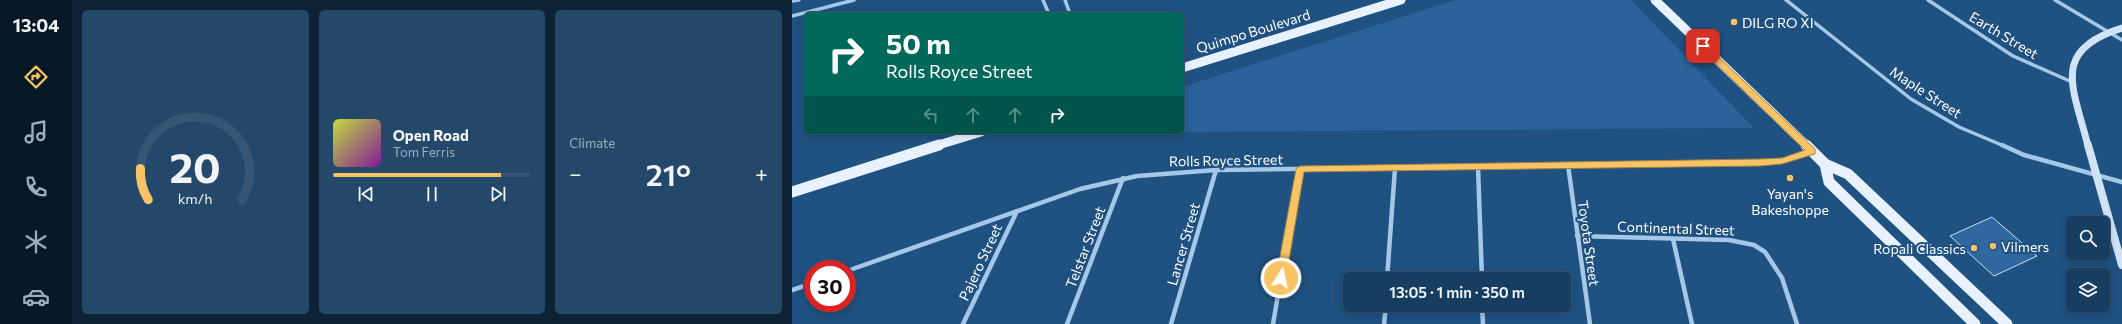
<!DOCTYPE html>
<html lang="en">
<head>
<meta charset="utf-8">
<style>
	:root { --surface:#173d61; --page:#24486a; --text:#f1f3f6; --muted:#9eaebd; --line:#365676; --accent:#f7c365 }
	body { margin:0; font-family:Commissioner,sans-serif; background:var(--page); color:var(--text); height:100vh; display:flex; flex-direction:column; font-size:15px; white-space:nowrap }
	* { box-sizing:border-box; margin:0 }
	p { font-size:13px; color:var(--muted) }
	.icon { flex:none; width:22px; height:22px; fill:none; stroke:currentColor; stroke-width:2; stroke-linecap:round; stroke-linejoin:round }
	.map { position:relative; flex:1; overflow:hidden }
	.details { display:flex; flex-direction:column; gap:10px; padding:10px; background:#0d2235; width:720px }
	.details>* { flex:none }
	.banner { position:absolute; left:12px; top:12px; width:380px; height:122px; border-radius:6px; box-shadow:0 2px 10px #0003,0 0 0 1px var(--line); background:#00695c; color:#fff; overflow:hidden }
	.fabs { position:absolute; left:1274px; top:216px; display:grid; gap:8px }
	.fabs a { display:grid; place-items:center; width:44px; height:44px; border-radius:6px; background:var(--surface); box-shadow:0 2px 10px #0003,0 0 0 1px var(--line); font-size:20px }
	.speed { position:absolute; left:12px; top:260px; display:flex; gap:8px; font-size:20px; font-weight:700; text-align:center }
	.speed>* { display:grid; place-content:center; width:52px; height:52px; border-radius:50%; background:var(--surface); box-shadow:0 2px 10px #0003,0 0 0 1px var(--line); line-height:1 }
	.speed .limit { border:6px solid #d22; background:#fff; color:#111 }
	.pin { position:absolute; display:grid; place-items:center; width:34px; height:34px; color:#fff; margin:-17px; border-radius:8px; box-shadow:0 2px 6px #0006 }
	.me { position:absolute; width:44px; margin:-22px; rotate:10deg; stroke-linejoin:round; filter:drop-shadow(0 0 3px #0008) }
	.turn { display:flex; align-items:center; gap:14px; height:84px; padding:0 16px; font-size:18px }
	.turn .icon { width:52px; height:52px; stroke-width:2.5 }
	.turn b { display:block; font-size:28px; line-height:34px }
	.lanes { display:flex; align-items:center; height:38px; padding:0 16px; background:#0003; justify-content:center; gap:20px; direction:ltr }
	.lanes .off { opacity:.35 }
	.big { font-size:30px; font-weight:600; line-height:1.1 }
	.details .card { flex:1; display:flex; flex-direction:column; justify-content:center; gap:6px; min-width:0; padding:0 14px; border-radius:6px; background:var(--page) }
	.details .dial { align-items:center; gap:0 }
	.dial svg { height:104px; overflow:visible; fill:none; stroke:var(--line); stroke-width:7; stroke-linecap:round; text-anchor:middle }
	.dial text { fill:var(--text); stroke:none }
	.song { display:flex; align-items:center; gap:12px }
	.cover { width:48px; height:48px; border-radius:6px; background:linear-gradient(135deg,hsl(70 70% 55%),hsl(290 70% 35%)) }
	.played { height:4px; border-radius:2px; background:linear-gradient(90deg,var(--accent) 85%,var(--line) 85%) }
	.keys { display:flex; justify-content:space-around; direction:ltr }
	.heat { display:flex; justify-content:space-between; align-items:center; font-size:22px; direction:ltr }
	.details .tiles { flex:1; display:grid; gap:10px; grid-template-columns:repeat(3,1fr) }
	.trip { position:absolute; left:551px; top:272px; width:228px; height:40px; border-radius:6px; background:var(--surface); box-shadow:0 2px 10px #0003,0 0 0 1px var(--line); font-weight:600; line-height:40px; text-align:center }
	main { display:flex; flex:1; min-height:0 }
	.dock { display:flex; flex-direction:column; width:72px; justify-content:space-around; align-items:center; background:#091827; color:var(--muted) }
	.dock .icon { width:28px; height:28px }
	.dock .selected { color:var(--accent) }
	.dock b { font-size:18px; color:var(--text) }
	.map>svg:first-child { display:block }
	.green { fill:#29639a }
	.building { fill:#2f689f; stroke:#c9e1f6 }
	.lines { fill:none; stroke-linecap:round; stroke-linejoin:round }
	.street-far1 { stroke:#a5c8e9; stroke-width:3.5 }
	.street { stroke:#a5c8e9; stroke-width:4.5 }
	.secondary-far1 { stroke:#d0e3f7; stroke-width:7 }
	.secondary { stroke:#d0e3f7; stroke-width:8 }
	.primary-far1 { stroke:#e8f2fe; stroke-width:9 }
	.primary { stroke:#e8f2fe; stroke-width:11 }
	.route { fill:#f7c365; stroke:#a17f42 }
	.poi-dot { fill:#f7c365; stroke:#1f5181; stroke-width:1.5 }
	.labels { text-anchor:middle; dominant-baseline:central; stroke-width:4; stroke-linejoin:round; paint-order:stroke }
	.poi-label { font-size:14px; fill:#fff; stroke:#1f5181; text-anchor:start }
	.street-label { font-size:14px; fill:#fff; stroke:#1f5181 }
</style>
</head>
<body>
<main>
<nav class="dock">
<b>13:04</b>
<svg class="icon selected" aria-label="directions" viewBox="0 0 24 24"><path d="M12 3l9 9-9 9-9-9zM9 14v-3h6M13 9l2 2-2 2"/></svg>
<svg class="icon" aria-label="music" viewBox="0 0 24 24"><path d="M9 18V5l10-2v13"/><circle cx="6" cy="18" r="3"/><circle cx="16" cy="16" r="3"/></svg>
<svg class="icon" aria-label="phone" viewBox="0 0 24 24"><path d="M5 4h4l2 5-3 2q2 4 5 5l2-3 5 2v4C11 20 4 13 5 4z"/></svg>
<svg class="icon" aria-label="climate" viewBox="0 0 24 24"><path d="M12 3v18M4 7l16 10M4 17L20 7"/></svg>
<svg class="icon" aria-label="car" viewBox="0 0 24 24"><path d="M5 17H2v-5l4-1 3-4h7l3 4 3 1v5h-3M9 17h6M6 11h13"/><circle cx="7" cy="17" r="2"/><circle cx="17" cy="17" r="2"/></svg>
</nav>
<section class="details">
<div class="tiles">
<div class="card dial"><svg viewBox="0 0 100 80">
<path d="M14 69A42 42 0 1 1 86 69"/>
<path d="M14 69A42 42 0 0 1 8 45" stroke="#f7c365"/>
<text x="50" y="56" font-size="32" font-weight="700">20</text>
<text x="50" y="72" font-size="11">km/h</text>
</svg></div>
<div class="card">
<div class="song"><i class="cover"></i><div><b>Open Road</b><p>Tom Ferris</p></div></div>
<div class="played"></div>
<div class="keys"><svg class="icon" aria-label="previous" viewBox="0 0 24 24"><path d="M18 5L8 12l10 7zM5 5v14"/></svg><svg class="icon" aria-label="pause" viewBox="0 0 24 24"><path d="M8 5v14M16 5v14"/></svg><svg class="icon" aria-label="next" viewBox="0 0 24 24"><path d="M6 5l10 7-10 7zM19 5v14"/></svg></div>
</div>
<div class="card"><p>Climate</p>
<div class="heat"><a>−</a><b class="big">21°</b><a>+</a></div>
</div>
</div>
</section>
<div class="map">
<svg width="1330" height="324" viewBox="0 0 1330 324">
	<rect width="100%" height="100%" fill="#1f5181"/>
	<polygon class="green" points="663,0 839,0 962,128 390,132 390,87"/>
	<polygon class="building" points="1200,217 1245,256 1202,276 1158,236"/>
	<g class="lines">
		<g class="street-far1">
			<polyline points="251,0 257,14"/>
			<polyline points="273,0 278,14"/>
			<polyline points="994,0 1119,99 1167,127 1212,146"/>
			<polyline points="1136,0 1221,56 1280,82"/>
			<polyline points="1263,0 1330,40"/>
			<polyline points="0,1 7,0"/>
			<polyline points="0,16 62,0"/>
		</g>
		<g class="street">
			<polyline points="1210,145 1232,155 1330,182"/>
			<polyline points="776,165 798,324"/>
			<polyline points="686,167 690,279"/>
			<polyline points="785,236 937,240 962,245 973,252 990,278 1005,324"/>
			<polyline points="881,239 900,324"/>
			<polyline points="55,271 288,189 345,176 424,170 968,163 990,161 1019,151"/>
			<polyline points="595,279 603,168"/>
			<polyline points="0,290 21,283"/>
			<polyline points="690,305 691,324"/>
			<polyline points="171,324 225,211"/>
			<polyline points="275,324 331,178"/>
			<polyline points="379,324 424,170"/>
			<polyline points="481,324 508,169"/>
			<polyline points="592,324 594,305"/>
		</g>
		<path class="secondary-far1" d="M1296,146C1282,89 1257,50 1330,28"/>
		<polyline class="secondary" points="1296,145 1330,265"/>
		<g class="primary-far1">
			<polyline points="863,0 1015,146"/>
			<polyline points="390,68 609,0"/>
			<polyline points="143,146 189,132"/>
		</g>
		<g class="primary">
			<polyline points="1014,145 1033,164 1056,174 1215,324"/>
			<polyline points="1033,164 1037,182 1183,324"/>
			<polyline points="0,192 147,145"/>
		</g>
	</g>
	<polygon class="route" points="908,45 914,45 1023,149 1023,154 990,164 968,166 512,172 494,278 489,282 486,281 484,278 504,169 508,166 968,159 990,158 1013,150 908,48"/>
	<g class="poi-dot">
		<circle cx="942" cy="22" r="4"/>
		<circle cx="998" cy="178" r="4"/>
		<circle cx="1201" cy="246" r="4"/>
		<circle cx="1182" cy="248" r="4"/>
	</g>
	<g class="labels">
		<g class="poi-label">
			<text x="950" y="22">DILG RO XI</text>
			<text x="998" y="193" text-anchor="middle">Yayan's<tspan x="998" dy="16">Bakeshoppe</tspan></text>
			<text x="1209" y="246">Vilmers</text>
			<text x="1174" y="248" text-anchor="end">Ropali Classics</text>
		</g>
		<g class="street-label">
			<text transform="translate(461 31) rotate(-17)">Quimpo Boulevard</text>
			<text transform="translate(1212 35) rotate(31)">Earth Street</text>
			<text transform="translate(1134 92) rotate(33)">Maple Street</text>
			<text transform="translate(434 160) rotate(-1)">Rolls Royce Street</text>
			<text transform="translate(884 228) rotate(2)">Continental Street</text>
			<text transform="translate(797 243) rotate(82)">Toyota Street</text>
			<text transform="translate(391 244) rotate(-74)">Lancer Street</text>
			<text transform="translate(293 247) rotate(-69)">Telstar Street</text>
			<text transform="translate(188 262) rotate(-65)">Pajero Street</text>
		</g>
	</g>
</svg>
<div class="fabs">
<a><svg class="icon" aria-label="search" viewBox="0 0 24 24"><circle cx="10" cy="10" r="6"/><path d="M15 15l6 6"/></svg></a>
<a><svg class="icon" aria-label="layers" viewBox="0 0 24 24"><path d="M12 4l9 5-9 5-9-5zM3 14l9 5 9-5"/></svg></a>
</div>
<div class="speed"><div class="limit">30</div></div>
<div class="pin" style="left:911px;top:46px;background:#d93025"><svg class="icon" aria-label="arrive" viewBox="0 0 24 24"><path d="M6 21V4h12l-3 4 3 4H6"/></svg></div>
<svg class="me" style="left:489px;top:278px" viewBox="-20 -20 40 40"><circle r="17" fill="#f7c365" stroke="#fff" stroke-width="3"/><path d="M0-11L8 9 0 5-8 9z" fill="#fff"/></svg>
<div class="trip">13:05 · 1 min · 350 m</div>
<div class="banner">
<div class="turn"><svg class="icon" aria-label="right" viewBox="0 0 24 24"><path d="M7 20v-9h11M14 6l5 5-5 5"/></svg><div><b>50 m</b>Rolls Royce Street</div></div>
<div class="lanes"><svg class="icon off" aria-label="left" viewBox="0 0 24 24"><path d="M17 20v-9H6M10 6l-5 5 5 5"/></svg><svg class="icon off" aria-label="ahead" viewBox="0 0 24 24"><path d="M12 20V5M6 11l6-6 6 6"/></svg><svg class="icon off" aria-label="ahead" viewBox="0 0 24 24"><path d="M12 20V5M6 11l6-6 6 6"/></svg><svg class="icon" aria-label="right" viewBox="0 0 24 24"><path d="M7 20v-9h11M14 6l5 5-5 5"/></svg></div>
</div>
</div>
</main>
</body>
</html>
